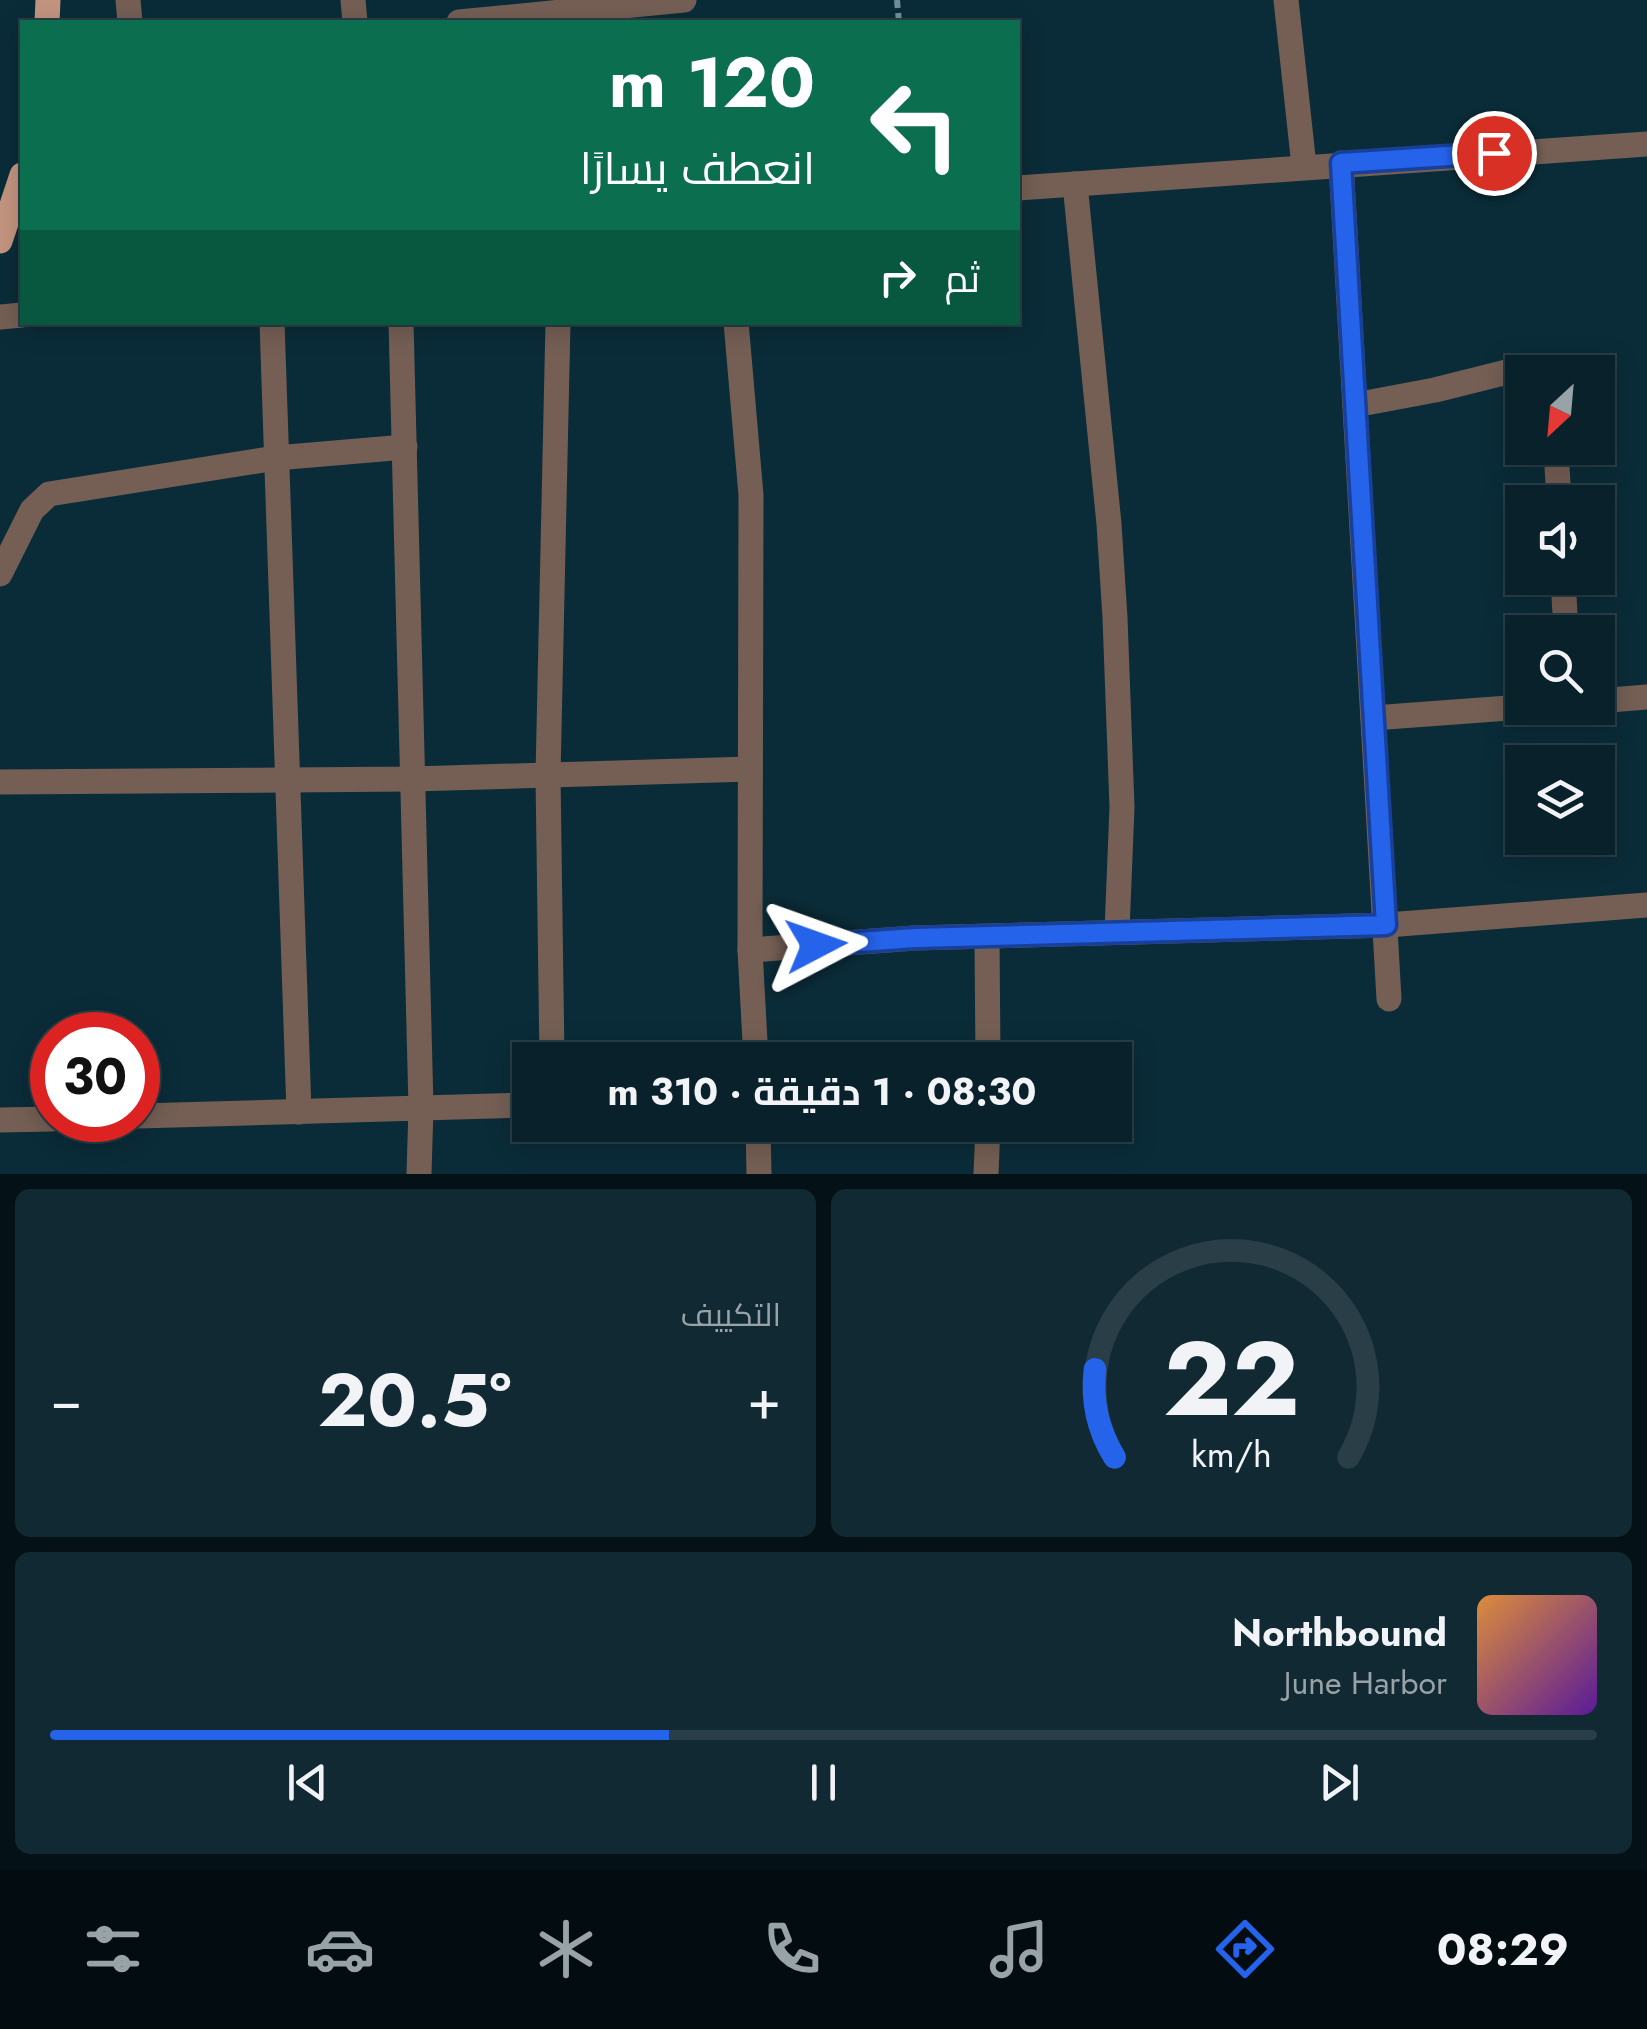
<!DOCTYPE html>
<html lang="ar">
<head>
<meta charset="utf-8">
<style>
	:root { --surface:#08212a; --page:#112932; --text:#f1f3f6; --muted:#98a3a8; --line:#293e47; --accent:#2563eb }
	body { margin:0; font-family:Jost,Cairo,sans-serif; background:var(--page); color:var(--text); direction:rtl; height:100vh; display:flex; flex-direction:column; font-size:38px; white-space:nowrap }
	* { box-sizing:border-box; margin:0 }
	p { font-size:32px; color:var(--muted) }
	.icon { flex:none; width:55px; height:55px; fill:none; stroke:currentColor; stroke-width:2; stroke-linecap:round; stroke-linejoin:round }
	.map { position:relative; height:1174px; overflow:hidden; direction:ltr }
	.side { display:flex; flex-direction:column; gap:15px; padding:15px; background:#041217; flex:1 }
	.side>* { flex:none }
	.top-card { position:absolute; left:20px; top:20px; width:1000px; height:305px; border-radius:0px; box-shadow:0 5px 25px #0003,0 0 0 2px var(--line); direction:rtl; background:#0b6e4f; color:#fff; overflow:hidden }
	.needle { width:65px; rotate:206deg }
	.fabs { position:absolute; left:1505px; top:355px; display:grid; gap:20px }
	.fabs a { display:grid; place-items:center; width:110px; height:110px; border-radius:0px; background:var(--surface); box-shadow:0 5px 25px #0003,0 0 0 2px var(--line); font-size:50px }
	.speed { position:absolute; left:30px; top:1012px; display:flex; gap:20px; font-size:50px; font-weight:700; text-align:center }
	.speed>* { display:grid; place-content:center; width:130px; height:130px; border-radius:50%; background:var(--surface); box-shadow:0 5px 25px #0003,0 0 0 2px var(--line); line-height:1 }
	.speed .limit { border:15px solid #d22; background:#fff; color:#111 }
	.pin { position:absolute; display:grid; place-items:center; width:85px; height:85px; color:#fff; margin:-42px; border:5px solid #fff; border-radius:50%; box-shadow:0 2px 10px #0007 }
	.me { position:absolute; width:110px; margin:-55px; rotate:86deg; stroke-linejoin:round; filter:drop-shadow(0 0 8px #0008) }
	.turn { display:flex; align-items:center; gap:35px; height:210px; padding:0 40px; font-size:45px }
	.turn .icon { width:130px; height:130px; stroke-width:2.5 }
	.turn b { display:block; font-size:70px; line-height:85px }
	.then { display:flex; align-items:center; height:95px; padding:0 40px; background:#0003; gap:20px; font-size:38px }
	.big { font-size:75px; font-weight:700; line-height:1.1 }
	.side .widget { flex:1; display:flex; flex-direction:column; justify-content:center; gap:15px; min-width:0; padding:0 35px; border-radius:15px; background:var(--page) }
	.side .dial { align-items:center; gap:0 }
	.dial svg { height:260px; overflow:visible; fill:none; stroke:var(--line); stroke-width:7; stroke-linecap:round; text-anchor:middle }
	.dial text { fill:var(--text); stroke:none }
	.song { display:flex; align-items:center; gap:30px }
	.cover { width:120px; height:120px; border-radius:15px; background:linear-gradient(135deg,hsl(30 70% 55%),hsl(270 70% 35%)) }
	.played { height:10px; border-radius:5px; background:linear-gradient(90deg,var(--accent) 40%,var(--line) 40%) }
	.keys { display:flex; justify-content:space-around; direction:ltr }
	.heat { display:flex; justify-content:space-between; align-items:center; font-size:55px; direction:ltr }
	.side .tiles { flex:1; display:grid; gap:15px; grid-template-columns:1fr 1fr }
	.widget:last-child { grid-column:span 2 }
	.trip { position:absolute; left:512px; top:1042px; width:620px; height:100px; border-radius:0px; background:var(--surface); box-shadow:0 5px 25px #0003,0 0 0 2px var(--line); font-weight:700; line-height:100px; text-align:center; direction:rtl }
	.tab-bar { display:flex; height:160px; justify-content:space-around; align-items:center; background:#030d11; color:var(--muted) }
	.tab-bar .icon { width:70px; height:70px }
	.tab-bar .selected { color:var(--accent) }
	.tab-bar b { font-size:45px; color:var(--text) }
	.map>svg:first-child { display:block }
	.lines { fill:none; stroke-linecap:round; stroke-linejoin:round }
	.path { stroke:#708f9c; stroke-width:6; stroke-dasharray:8 5; stroke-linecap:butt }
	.minor { stroke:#755f55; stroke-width:25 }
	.major { stroke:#c39580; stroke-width:25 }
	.route-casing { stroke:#184099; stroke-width:25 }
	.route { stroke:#2563eb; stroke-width:18 }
</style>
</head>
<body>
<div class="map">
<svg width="1647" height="1174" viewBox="0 0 1647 1174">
	<rect width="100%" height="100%" fill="#0a2c38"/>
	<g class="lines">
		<polyline class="path" points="897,0 899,22"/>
		<g class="minor">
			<polyline points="128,0 130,22"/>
			<polyline points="353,0 355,22"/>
			<polyline points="1286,0 1304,166"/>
			<polyline points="459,22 684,0"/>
			<polyline points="1341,163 1389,999"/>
			<polyline points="1075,184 1109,524 1115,618 1122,807 1117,931"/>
			<polyline points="1018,188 1647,144"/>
			<polyline points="0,317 22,315"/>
			<polyline points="272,322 299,1112"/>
			<polyline points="401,322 421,1107 419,1174"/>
			<polyline points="736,322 751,495 750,950 756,1060"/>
			<polyline points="1355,405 1435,390 1511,371 1544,372"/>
			<polyline points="1556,448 1559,502"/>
			<polyline points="0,574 32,510 49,494 276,458 405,447"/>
			<polyline points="1563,578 1566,632"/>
			<polyline points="1598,701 1647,697"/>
			<polyline points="1373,718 1522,707"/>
			<polyline points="0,782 413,779 750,769"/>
			<polyline points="987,938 988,1060"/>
			<polyline points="750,950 915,938 1387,925 1647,905"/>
			<polyline points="552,1060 548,775 558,322"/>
			<polyline points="138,1116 530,1105"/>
			<polyline points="0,1120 52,1119"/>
			<polyline points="758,1125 759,1174"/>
			<polyline points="986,1174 988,1125"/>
		</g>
		<g class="major">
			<polyline points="47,22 48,0"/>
			<polyline points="0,241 22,175"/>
		</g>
	</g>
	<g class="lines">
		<g class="route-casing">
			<polyline id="route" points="816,945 915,938 1386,925 1341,163 1494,153"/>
		</g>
		<use href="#route" class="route"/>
	</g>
</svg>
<div class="fabs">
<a><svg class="needle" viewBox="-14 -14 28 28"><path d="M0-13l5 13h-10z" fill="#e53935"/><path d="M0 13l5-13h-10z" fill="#98a3a8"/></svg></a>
<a><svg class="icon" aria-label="sound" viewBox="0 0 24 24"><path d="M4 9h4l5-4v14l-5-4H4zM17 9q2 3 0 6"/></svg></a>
<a><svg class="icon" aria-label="search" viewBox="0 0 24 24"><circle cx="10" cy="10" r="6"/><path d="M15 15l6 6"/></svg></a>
<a><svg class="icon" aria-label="layers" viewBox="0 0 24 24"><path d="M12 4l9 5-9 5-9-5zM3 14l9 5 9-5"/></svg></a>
</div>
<div class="speed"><div class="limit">30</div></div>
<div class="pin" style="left:1494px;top:153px;background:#d93025"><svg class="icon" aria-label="arrive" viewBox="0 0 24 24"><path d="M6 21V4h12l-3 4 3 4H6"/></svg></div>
<svg class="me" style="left:816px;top:945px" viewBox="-20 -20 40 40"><path d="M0-17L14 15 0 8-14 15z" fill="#2563eb" stroke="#fff" stroke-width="4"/></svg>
<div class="trip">08:30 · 1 دقيقة · 310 m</div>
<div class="top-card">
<div class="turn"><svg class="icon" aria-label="left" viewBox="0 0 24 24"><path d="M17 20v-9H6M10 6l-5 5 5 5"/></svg><div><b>120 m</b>انعطف يسارًا</div></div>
<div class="then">ثم<svg class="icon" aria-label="right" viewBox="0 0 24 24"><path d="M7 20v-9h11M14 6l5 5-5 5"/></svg></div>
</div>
</div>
<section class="side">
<div class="tiles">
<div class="widget dial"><svg viewBox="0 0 100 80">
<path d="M14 69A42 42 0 1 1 86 69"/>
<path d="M14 69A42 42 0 0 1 8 42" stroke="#2563eb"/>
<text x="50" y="56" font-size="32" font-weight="700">22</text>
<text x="50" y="72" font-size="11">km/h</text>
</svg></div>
<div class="widget"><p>التكييف</p>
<div class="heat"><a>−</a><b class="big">20.5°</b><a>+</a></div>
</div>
<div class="widget">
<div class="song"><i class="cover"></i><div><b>Northbound</b><p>June Harbor</p></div></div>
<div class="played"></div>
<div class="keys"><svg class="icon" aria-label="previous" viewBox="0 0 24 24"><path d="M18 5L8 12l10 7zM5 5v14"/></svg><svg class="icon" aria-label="pause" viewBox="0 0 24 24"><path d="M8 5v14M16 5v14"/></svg><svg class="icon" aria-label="next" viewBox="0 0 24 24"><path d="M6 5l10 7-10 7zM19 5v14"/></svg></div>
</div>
</div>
</section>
<nav class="tab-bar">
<b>08:29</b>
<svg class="icon selected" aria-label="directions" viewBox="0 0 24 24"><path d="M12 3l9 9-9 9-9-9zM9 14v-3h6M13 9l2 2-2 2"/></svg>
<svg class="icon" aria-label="music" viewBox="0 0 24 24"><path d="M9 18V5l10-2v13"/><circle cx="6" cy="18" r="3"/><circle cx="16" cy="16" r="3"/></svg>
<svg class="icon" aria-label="phone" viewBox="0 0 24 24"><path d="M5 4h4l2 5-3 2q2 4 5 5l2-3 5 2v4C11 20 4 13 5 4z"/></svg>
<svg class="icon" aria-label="climate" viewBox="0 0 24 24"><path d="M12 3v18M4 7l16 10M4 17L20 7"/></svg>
<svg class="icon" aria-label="car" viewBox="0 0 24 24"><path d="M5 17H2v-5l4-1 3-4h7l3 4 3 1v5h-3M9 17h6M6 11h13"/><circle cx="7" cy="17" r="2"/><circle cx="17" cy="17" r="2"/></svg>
<svg class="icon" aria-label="filters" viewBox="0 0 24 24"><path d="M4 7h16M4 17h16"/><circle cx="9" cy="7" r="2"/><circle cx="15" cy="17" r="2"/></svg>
</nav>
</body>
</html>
